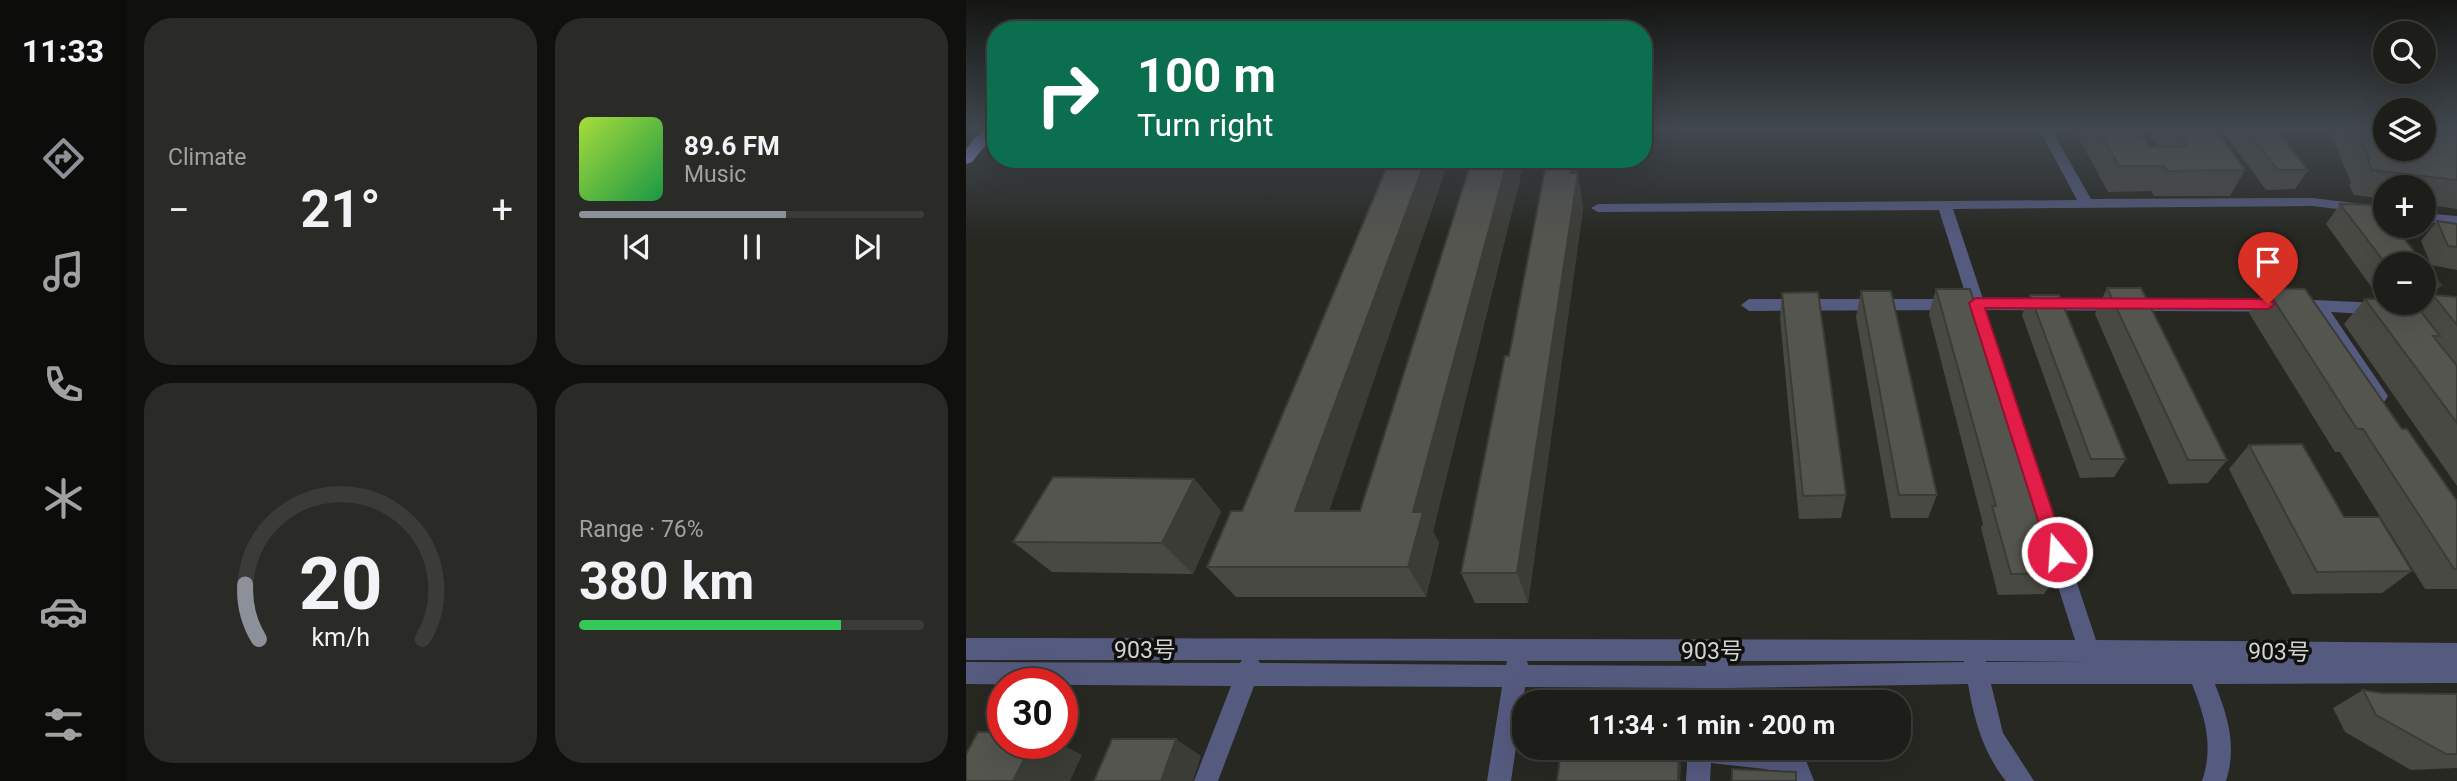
<!DOCTYPE html>
<html lang="en">
<head>
<meta charset="utf-8">
<style>
	:root { --surface:#1d1e1a; --page:#2a2b27; --text:#f1f3f6; --muted:#a0a2a2; --line:#3b3c39; --accent:#8c9099 }
	body { margin:0; font-family:Roboto,"Noto Sans SC",sans-serif; background:var(--page); color:var(--text); height:100vh; display:flex; flex-direction:column; font-size:26px; white-space:nowrap }
	* { box-sizing:border-box; margin:0 }
	p { font-size:23px; color:var(--muted) }
	.icon { flex:none; width:38px; height:38px; fill:none; stroke:currentColor; stroke-width:2; stroke-linecap:round; stroke-linejoin:round }
	.map { position:relative; flex:1; overflow:hidden }
	.details { display:flex; flex-direction:column; gap:18px; padding:18px; background:#10100e; width:840px }
	.details>* { flex:none }
	.banner { position:absolute; left:21px; top:21px; width:665px; height:147px; border-radius:28px; box-shadow:0 7px 28px #0002,0 0 0 2px var(--line); background:#0b6e4f; color:#fff; overflow:hidden }
	.tools { position:absolute; left:1407px; top:21px; display:grid; gap:14px }
	.tools a { display:grid; place-items:center; width:63px; height:63px; border-radius:50%; background:var(--surface); box-shadow:0 7px 28px #0002,0 0 0 2px var(--line); font-size:35px }
	.speed { position:absolute; left:21px; top:668px; display:flex; gap:14px; font-size:35px; font-weight:700; text-align:center }
	.speed>* { display:grid; place-content:center; width:91px; height:91px; border-radius:50%; background:var(--surface); box-shadow:0 7px 28px #0002,0 0 0 2px var(--line); line-height:1 }
	.speed .limit { border:10px solid #d22; background:#fff; color:#111 }
	.pin { position:absolute; display:grid; place-items:center; width:60px; height:60px; color:#fff; margin:-72px -30px; border-radius:50% 50% 50% 0; rotate:-45deg; box-shadow:0 0 7px #0007 }
	.pin .icon { rotate:45deg }
	.me { position:absolute; width:77px; margin:-38px; rotate:342deg; stroke-linejoin:round; filter:drop-shadow(0 0 5px #0008) }
	.turn { display:flex; align-items:center; gap:24px; height:147px; padding:0 35px; font-size:32px }
	.turn .icon { width:91px; height:91px; stroke-width:2.5 }
	.turn b { display:block; font-size:49px; line-height:60px }
	.big { font-size:52px; font-weight:700; line-height:1.1 }
	.details .widget { flex:1; display:flex; flex-direction:column; justify-content:center; gap:10px; min-width:0; padding:0 24px; border-radius:28px; background:var(--page) }
	.details .dial { align-items:center; gap:0 }
	.dial svg { height:182px; overflow:visible; fill:none; stroke:var(--line); stroke-width:7; stroke-linecap:round; text-anchor:middle }
	.dial text { fill:var(--text); stroke:none }
	.song { display:flex; align-items:center; gap:21px }
	.cover { width:84px; height:84px; border-radius:10px; background:linear-gradient(135deg,hsl(80 70% 55%),hsl(140 70% 35%)) }
	.played { height:7px; border-radius:4px; background:linear-gradient(90deg,var(--accent) 60%,var(--line) 60%) }
	.keys { display:flex; justify-content:space-around; direction:ltr }
	.heat { display:flex; justify-content:space-between; align-items:center; font-size:38px; direction:ltr }
	.charge { height:10px; border-radius:5px; background:linear-gradient(90deg,#34c759 76%,var(--line) 0) }
	.details .tiles { flex:1; display:grid; gap:18px; grid-template-columns:repeat(2,1fr) }
	.trip { position:absolute; left:546px; top:690px; width:399px; height:70px; border-radius:28px; background:var(--surface); box-shadow:0 7px 28px #0002,0 0 0 2px var(--line); font-weight:700; line-height:70px; text-align:center }
	main { display:flex; flex:1; min-height:0 }
	.menu { display:flex; flex-direction:column; width:126px; justify-content:space-around; align-items:center; background:#0c0c0a; color:var(--muted) }
	.menu .icon { width:49px; height:49px }
	.menu .selected { color:var(--accent) }
	.menu b { font-size:32px; color:var(--text) }
	.map>svg:first-child { display:block }
	.lines { fill:none; stroke-linecap:round; stroke-linejoin:round }
	.minor { fill:#555a7f; fill-rule:evenodd }
	.highway { fill:#959dfb; fill-rule:evenodd }
	.wall { fill:#494944; fill-rule:evenodd }
	.shaded-wall { fill:#3c3c37 }
	.building { fill:#55554f; stroke:#3c3c37; stroke-width:2 }
	.route { fill:#e11d48; stroke:#92132f; stroke-width:2 }
	.labels { text-anchor:middle; dominant-baseline:central; stroke-width:7; stroke-linejoin:round; paint-order:stroke }
	.near-street-label { font-size:23px; fill:#d3d3d0; stroke:#10100e }
</style>
</head>
<body>
<main>
<nav class="menu">
<b>11:33</b>
<svg class="icon selected" aria-label="directions" viewBox="0 0 24 24"><path d="M12 3l9 9-9 9-9-9zM9 14v-3h6M13 9l2 2-2 2"/></svg>
<svg class="icon" aria-label="music" viewBox="0 0 24 24"><path d="M9 18V5l10-2v13"/><circle cx="6" cy="18" r="3"/><circle cx="16" cy="16" r="3"/></svg>
<svg class="icon" aria-label="phone" viewBox="0 0 24 24"><path d="M5 4h4l2 5-3 2q2 4 5 5l2-3 5 2v4C11 20 4 13 5 4z"/></svg>
<svg class="icon" aria-label="climate" viewBox="0 0 24 24"><path d="M12 3v18M4 7l16 10M4 17L20 7"/></svg>
<svg class="icon" aria-label="car" viewBox="0 0 24 24"><path d="M5 17H2v-5l4-1 3-4h7l3 4 3 1v5h-3M9 17h6M6 11h13"/><circle cx="7" cy="17" r="2"/><circle cx="17" cy="17" r="2"/></svg>
<svg class="icon" aria-label="filters" viewBox="0 0 24 24"><path d="M4 7h16M4 17h16"/><circle cx="9" cy="7" r="2"/><circle cx="15" cy="17" r="2"/></svg>
</nav>
<section class="details">
<div class="tiles">
<div class="widget"><p>Climate</p>
<div class="heat"><a>−</a><b class="big">21°</b><a>+</a></div>
</div>
<div class="widget">
<div class="song"><i class="cover"></i><div><b>89.6 FM</b><p>Music</p></div></div>
<div class="played"></div>
<div class="keys"><svg class="icon" aria-label="previous" viewBox="0 0 24 24"><path d="M18 5L8 12l10 7zM5 5v14"/></svg><svg class="icon" aria-label="pause" viewBox="0 0 24 24"><path d="M8 5v14M16 5v14"/></svg><svg class="icon" aria-label="next" viewBox="0 0 24 24"><path d="M6 5l10 7-10 7zM19 5v14"/></svg></div>
</div>
<div class="widget dial"><svg viewBox="0 0 100 80">
<path d="M14 69A42 42 0 1 1 86 69"/>
<path d="M14 69A42 42 0 0 1 8 45" stroke="#8c9099"/>
<text x="50" y="56" font-size="32" font-weight="700">20</text>
<text x="50" y="72" font-size="11">km/h</text>
</svg></div>
<div class="widget"><p>Range · 76%</p><b class="big">380 km</b><div class="charge"></div></div>
</div>
</section>
<div class="map">
<svg width="1491" height="781" viewBox="0 0 1491 781">
	<rect width="100%" height="100%" fill="#272822"/>
	<g class="lines">
		<g class="minor">
			<path d="M1073,129H1085L1125,199L1347,198L1419,207V215L1347,206L987,209L1017,299L1302,298L1414,303L1422,309L1414,315L1365,312L1422,396L1419,401H1407L1347,312L1020,310L1130,640L1491,643V683L1249,684C1262,717 1271,746 1260,781H1236C1248,746 1239,717 1226,684H1025L1037,733L1068,781H1040C1017,753 1008,719 1002,684L762,688L763,702H739L740,688L559,687L545,781H521L536,687L288,686L252,781H228L265,686L0,684V662L274,663L276,660H0V638L1109,640L1004,310L783,311L775,305L783,299H1001L973,210L632,212L625,208L632,204L1111,200ZM292,660L541,661L540,665L294,663ZM561,661H740V666L562,665ZM762,661H998V662L762,666ZM1020,661L1123,662H1020Z"/>
			<polygon points="1458,213 1491,216 1491,226 1458,221"/>
			<polygon points="722,747 806,747 839,758 848,781 824,781 822,776 799,769 745,763 744,781 720,781"/>
		</g>
		<polygon class="highway" points="16,129 30,129 30,132 6,162 0,164 0,149"/>
	</g>
	<g class="wall">
		<path d="M1108,129H1249L1279,170L1264,196H1188L1185,191L1142,192ZM1175,134H1185L1193,147H1183Z"/>
		<polygon points="1255,129 1309,129 1342,170 1329,189 1300,190"/>
		<polygon points="1362,129 1491,129 1491,209 1458,204 1458,187 1419,187 1419,199 1388,195 1383,185 1385,182"/>
		<polygon points="424,159 480,159 481,165 363,511 394,511 557,167 467,531 473,543 460,597 270,597 241,567 276,511"/>
		<polygon points="581,159 610,159 617,209 562,603 509,603 495,573 543,356"/>
		<path d="M1374,204L1411,205L1419,215V226H1428L1475,285L1457,304H1449L1454,310L1467,295L1491,297V486L1378,324L1399,299H1414L1360,224ZM1419,264H1458V303H1419Z"/>
		<polygon points="1471,221 1491,224 1491,270 1465,265 1455,241"/>
		<polygon points="1141,288 1261,460 1242,483 1203,484 1129,314"/>
		<polygon points="1300,288 1436,429 1491,501 1491,589 1459,589 1374,452 1369,452 1283,313"/>
		<polygon points="970,289 1093,573 1078,594 1032,595 1015,528 1017,524 963,314"/>
		<polygon points="895,291 971,495 962,518 925,518 890,317"/>
		<polygon points="816,293 880,495 875,518 833,519 814,318"/>
		<polygon points="1064,295 1160,459 1148,477 1114,478 1056,315"/>
		<polygon points="1283,445 1378,517 1446,571 1416,593 1326,594 1263,469"/>
		<polygon points="228,479 255,511 227,574 86,572 47,542"/>
		<polygon points="1397,690 1415,693 1491,694 1491,768 1445,770 1379,732 1367,708"/>
	</g>
	<g class="shaded-wall">
		<polygon points="460,159 480,159 481,165 352,543 329,511"/>
		<polygon points="542,159 555,159 557,167 467,531 473,543 460,597 442,567 447,512"/>
		<polygon points="606,159 610,159 617,209 562,603 551,573"/>
		<polygon points="228,479 255,511 227,574 196,543"/>
		<polygon points="210,739 235,756 227,781 195,781"/>
		<polygon points="66,744 95,744 116,755 104,781 47,781"/>
		<polygon points="713,751 715,767 714,781 712,781"/>
	</g>
	<g class="building">
		<polygon points="1132,129 1172,129 1183,147 1222,147 1210,129 1249,129 1279,170 1201,171 1198,166 1153,166"/>
		<polygon points="1280,129 1309,129 1342,170 1312,170"/>
		<polygon points="1390,129 1419,129 1419,149 1458,149 1458,129 1491,129 1491,180 1406,170 1401,159 1404,158"/>
		<polygon points="424,159 460,159 329,511 394,511 506,159 542,159 447,512 457,512 442,567 241,567 265,511 276,511"/>
		<polygon points="581,159 606,159 604,173 612,173 551,573 495,573 539,356 543,356"/>
		<polygon points="1374,204 1411,205 1419,215 1419,226 1428,226 1475,285 1458,284 1458,264 1420,264"/>
		<polygon points="1471,221 1491,224 1491,247 1482,246"/>
		<polygon points="1141,288 1175,288 1261,460 1222,460"/>
		<polygon points="1300,288 1339,289 1436,429 1441,429 1491,501 1491,569 1488,569 1397,429 1391,429"/>
		<polygon points="970,289 1004,289 1093,573 1045,574 1026,506 1030,506"/>
		<polygon points="895,291 925,291 971,495 933,495"/>
		<polygon points="852,292 880,495 837,496 816,293"/>
		<polygon points="1064,295 1093,295 1160,459 1125,459"/>
		<polygon points="1467,295 1491,297 1491,325"/>
		<polygon points="1399,299 1419,299 1419,303 1448,303 1474,336 1467,336 1491,366 1491,423"/>
		<polygon points="1336,444 1378,517 1413,517 1446,571 1351,572 1283,445"/>
		<polygon points="87,477 228,479 196,543 47,542"/>
		<polygon points="1397,690 1415,693 1491,694 1491,754 1480,754 1410,715"/>
		<polygon points="12,732 37,732 37,744 66,744 47,781 0,781 0,754"/>
		<polygon points="146,739 210,739 195,781 128,781"/>
		<polygon points="595,750 713,751 712,781 591,781"/>
		<polygon points="766,769 830,772 830,781 766,781"/>
	</g>
	<linearGradient id="sky" x2="0" y2="1"><stop stop-color="#151613"/><stop offset="0.54" stop-color="#41484f"/><stop offset="1" stop-color="#41484f" stop-opacity="0"/></linearGradient>
	<rect width="1491" height="238" fill="url(#sky)"/>
	<polygon class="route" points="1010,298 1302,299 1309,304 1302,309 1019,308 1100,552 1097,557 1091,560 1084,557 1082,552 1003,303"/>
	<g class="labels">
		<g class="near-street-label">
			<text x="179" y="650">903号</text>
			<text x="746" y="651">903号</text>
			<text transform="translate(1313 652) rotate(1)">903号</text>
		</g>
	</g>
</svg>
<div class="tools">
<a><svg class="icon" aria-label="search" viewBox="0 0 24 24"><circle cx="10" cy="10" r="6"/><path d="M15 15l6 6"/></svg></a>
<a><svg class="icon" aria-label="layers" viewBox="0 0 24 24"><path d="M12 4l9 5-9 5-9-5zM3 14l9 5 9-5"/></svg></a>
<a>+</a>
<a>−</a>
</div>
<div class="speed"><div class="limit">30</div></div>
<div class="pin" style="left:1302px;top:304px;background:#d93025"><svg class="icon" aria-label="arrive" viewBox="0 0 24 24"><path d="M6 21V4h12l-3 4 3 4H6"/></svg></div>
<svg class="me" style="left:1091px;top:552px" viewBox="-20 -20 40 40"><circle r="17" fill="#e11d48" stroke="#fff" stroke-width="3"/><path d="M0-11L8 9 0 5-8 9z" fill="#fff"/></svg>
<div class="trip">11:34 · 1 min · 200 m</div>
<div class="banner">
<div class="turn"><svg class="icon" aria-label="right" viewBox="0 0 24 24"><path d="M7 20v-9h11M14 6l5 5-5 5"/></svg><div><b>100 m</b>Turn right</div></div>
</div>
</div>
</main>
</body>
</html>
